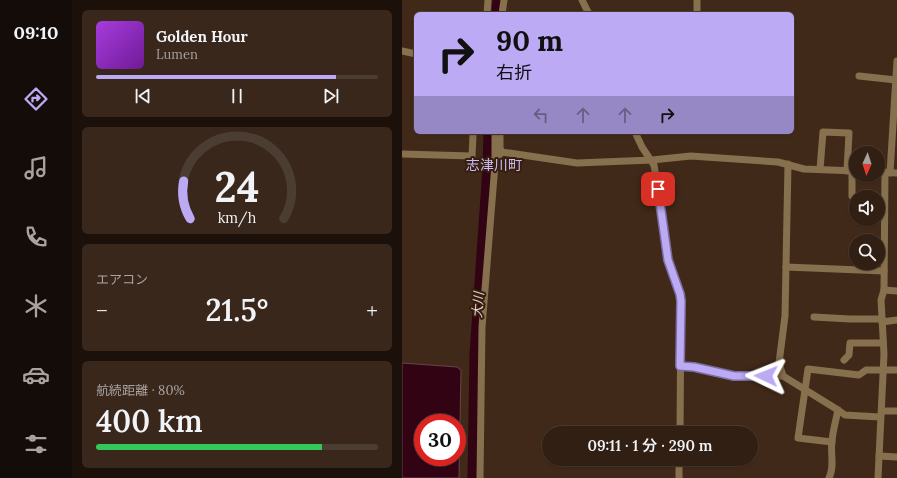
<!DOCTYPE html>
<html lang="ja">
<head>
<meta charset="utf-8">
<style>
	:root { --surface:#311f13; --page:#39271c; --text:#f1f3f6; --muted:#a8a2a0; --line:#4c3d33; --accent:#bcaaf5 }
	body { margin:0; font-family:Lora,"Noto Sans JP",serif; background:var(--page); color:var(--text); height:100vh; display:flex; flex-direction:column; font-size:15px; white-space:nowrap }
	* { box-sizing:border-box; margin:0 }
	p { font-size:13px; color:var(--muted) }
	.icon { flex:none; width:22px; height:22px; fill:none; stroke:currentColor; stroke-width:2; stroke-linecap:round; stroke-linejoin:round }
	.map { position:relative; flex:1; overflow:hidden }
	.sheet { display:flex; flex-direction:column; gap:10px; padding:10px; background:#1b110a; width:330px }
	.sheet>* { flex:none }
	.hud { position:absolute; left:12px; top:12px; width:380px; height:122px; border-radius:6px; box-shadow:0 1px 3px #0004,0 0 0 1px var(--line); background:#bcaaf5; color:#111; overflow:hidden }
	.needle { width:26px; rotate:183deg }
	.fabs { position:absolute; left:447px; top:146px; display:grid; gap:8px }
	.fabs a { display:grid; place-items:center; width:36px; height:36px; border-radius:50%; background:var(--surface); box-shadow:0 1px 3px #0004,0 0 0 1px var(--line); font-size:20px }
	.speed { position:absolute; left:12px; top:414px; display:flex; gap:8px; font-size:20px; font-weight:700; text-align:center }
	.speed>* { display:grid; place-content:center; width:52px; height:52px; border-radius:50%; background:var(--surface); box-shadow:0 1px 3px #0004,0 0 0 1px var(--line); line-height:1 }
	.speed .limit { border:6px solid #d22; background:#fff; color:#111 }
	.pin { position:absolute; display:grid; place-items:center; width:34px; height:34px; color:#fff; margin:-17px; border-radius:8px; box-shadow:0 2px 6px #0006 }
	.me { position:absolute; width:44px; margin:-22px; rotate:272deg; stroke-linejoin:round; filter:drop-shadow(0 0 3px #0008) }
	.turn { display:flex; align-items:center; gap:14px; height:84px; padding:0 16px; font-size:18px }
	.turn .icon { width:52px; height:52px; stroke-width:2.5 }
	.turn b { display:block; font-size:28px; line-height:34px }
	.lanes { display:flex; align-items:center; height:38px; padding:0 16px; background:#0003; justify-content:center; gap:20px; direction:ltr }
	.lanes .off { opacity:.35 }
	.big { font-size:30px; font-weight:600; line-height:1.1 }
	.sheet .card { flex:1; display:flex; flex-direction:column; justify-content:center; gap:6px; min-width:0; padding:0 14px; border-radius:6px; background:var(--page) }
	.sheet .dial { align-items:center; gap:0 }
	.dial svg { height:104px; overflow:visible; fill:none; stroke:var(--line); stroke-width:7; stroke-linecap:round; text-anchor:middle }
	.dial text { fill:var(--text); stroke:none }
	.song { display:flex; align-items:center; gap:12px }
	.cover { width:48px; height:48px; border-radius:6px; background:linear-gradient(135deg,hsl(280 70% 55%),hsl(280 70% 35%)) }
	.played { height:4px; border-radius:2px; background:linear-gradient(90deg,var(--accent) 85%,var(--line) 85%) }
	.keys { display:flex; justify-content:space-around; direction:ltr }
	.heat { display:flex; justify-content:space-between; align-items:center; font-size:22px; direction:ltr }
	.charge { height:6px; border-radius:3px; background:linear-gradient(90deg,#34c759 80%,var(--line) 0) }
	.trip { position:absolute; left:140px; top:426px; width:216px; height:40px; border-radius:20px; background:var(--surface); box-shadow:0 1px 3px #0004,0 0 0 1px var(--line); font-weight:600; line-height:40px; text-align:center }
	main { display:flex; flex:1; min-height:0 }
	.tabs { display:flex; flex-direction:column; width:72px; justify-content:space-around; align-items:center; background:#140c08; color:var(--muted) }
	.tabs .icon { width:28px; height:28px }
	.tabs .selected { color:var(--accent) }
	.tabs b { font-size:18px; color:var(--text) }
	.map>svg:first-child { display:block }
	.water { fill:#320413; stroke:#69444c; fill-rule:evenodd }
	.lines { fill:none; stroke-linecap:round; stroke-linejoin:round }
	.river { stroke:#320413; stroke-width:11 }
	.minor { stroke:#86704e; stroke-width:7 }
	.route-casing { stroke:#7a6e9f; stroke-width:10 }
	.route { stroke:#bcaaf5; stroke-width:7 }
	.labels { text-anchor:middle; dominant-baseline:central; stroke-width:4; stroke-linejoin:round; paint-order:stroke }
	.water-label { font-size:13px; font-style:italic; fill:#eed3d7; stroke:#361f0f }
	.quarter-label { font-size:14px; fill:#c9bcf5; stroke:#361f0f }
</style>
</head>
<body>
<main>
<nav class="tabs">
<b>09:10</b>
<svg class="icon selected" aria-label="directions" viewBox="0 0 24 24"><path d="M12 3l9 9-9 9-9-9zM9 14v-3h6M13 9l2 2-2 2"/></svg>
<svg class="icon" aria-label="music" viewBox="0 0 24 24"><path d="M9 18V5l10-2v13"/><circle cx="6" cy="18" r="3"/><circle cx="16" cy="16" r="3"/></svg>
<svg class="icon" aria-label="phone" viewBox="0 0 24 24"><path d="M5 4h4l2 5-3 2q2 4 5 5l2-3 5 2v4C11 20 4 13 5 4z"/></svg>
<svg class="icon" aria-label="climate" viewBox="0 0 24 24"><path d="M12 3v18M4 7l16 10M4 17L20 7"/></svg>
<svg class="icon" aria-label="car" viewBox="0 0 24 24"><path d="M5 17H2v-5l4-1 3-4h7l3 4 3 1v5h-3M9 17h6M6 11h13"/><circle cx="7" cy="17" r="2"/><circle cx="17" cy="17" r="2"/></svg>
<svg class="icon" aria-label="filters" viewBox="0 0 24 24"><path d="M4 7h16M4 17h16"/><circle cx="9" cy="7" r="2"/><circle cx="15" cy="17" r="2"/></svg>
</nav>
<section class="sheet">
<div class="card">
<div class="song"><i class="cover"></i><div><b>Golden Hour</b><p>Lumen</p></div></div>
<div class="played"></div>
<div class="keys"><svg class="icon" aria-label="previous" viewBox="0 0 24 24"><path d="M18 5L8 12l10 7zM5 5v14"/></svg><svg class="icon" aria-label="pause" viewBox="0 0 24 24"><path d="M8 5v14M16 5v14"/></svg><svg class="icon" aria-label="next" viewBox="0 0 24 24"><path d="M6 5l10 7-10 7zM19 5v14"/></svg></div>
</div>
<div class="card dial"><svg viewBox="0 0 100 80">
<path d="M14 69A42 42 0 1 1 86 69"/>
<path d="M14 69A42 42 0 0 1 9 40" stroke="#bcaaf5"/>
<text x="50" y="56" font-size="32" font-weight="700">24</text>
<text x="50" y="72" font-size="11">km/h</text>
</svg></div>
<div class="card"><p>エアコン</p>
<div class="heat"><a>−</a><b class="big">21.5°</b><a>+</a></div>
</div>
<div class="card"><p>航続距離 · 80%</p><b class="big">400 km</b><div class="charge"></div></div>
</section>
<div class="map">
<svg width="495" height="478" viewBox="0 0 495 478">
	<rect width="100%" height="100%" fill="#412919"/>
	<path class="water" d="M0,363L55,367L59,370L57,478H0ZM21,423H55V457H21Z"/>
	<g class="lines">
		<g class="river">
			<polyline points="95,14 96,0"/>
			<polyline points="71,478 73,354 86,168 87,132"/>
		</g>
		<g class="minor">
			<polyline points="180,0 187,14"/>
			<polyline points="85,14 86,0"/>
			<polyline points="100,14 102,0"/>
			<polyline points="295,14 295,0"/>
			<polyline points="0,51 14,54"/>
			<polyline points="457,76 494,80"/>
			<polyline points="98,132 98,148 100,152 175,163 250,160 289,156 376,162 402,169 454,171"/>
			<polyline points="233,132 240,147 252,165 258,201 264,251 266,260 278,294 279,301 278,433"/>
			<polyline points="0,154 70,156 71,136"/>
			<polyline points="93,160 93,132"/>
			<polyline points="418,169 421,132 447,133 445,171"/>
			<polyline points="450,170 450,196"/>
			<polyline points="476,172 495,173"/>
			<polyline points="488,173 495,61"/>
			<polyline points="384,267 482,271"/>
			<polyline points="482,290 495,291"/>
			<polyline points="412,317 448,319 480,319"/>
			<polyline points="480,322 495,320"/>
			<polyline points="442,360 447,355 448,343 481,343"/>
			<polyline points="279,366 292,367 332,375 381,376 436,410 443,415 478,417"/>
			<polyline points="381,376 377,363 383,316 386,164"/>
			<polyline points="480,411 495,411"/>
			<polyline points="430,442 396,438 406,369 457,375 464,370 495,370"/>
			<polyline points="477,456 495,457"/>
			<polyline points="78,478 80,327 93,164 97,155 100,152"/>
			<polyline points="277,478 277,459"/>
			<path d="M427,478C433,466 428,454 430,441C431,430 434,420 436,410"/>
			<polyline points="476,478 482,354 479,300 482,290 483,172"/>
		</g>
	</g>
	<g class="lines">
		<g class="route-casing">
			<polyline id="route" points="256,189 266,260 278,294 279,301 278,366 292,367 332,376 364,376"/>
		</g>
		<use href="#route" class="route"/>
	</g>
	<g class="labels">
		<g class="water-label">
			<text transform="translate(76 305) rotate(-86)">大川</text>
		</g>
		<g class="quarter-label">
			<text x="92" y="165">志津川町</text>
		</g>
	</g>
</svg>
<div class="fabs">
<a><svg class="needle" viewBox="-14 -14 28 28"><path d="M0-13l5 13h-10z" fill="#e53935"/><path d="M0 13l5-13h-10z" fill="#a8a2a0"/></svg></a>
<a><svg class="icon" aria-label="sound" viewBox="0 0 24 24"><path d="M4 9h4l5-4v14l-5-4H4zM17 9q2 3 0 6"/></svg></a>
<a><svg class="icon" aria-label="search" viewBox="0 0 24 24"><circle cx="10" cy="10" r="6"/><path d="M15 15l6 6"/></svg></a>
</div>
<div class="speed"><div class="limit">30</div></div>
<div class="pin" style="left:256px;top:189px;background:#d93025"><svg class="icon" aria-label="arrive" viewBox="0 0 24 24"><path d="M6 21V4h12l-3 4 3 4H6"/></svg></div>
<svg class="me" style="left:364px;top:376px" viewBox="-20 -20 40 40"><path d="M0-17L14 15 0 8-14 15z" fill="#bcaaf5" stroke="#fff" stroke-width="4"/></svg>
<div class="trip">09:11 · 1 分 · 290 m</div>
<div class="hud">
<div class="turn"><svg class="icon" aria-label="right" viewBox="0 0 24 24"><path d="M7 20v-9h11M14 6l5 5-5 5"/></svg><div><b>90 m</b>右折</div></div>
<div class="lanes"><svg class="icon off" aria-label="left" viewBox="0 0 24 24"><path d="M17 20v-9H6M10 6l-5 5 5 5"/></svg><svg class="icon off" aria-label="ahead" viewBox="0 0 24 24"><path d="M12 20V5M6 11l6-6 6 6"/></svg><svg class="icon off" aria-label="ahead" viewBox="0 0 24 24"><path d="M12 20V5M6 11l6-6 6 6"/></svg><svg class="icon" aria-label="right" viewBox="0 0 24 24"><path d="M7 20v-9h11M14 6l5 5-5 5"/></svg></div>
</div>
</div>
</main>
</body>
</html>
